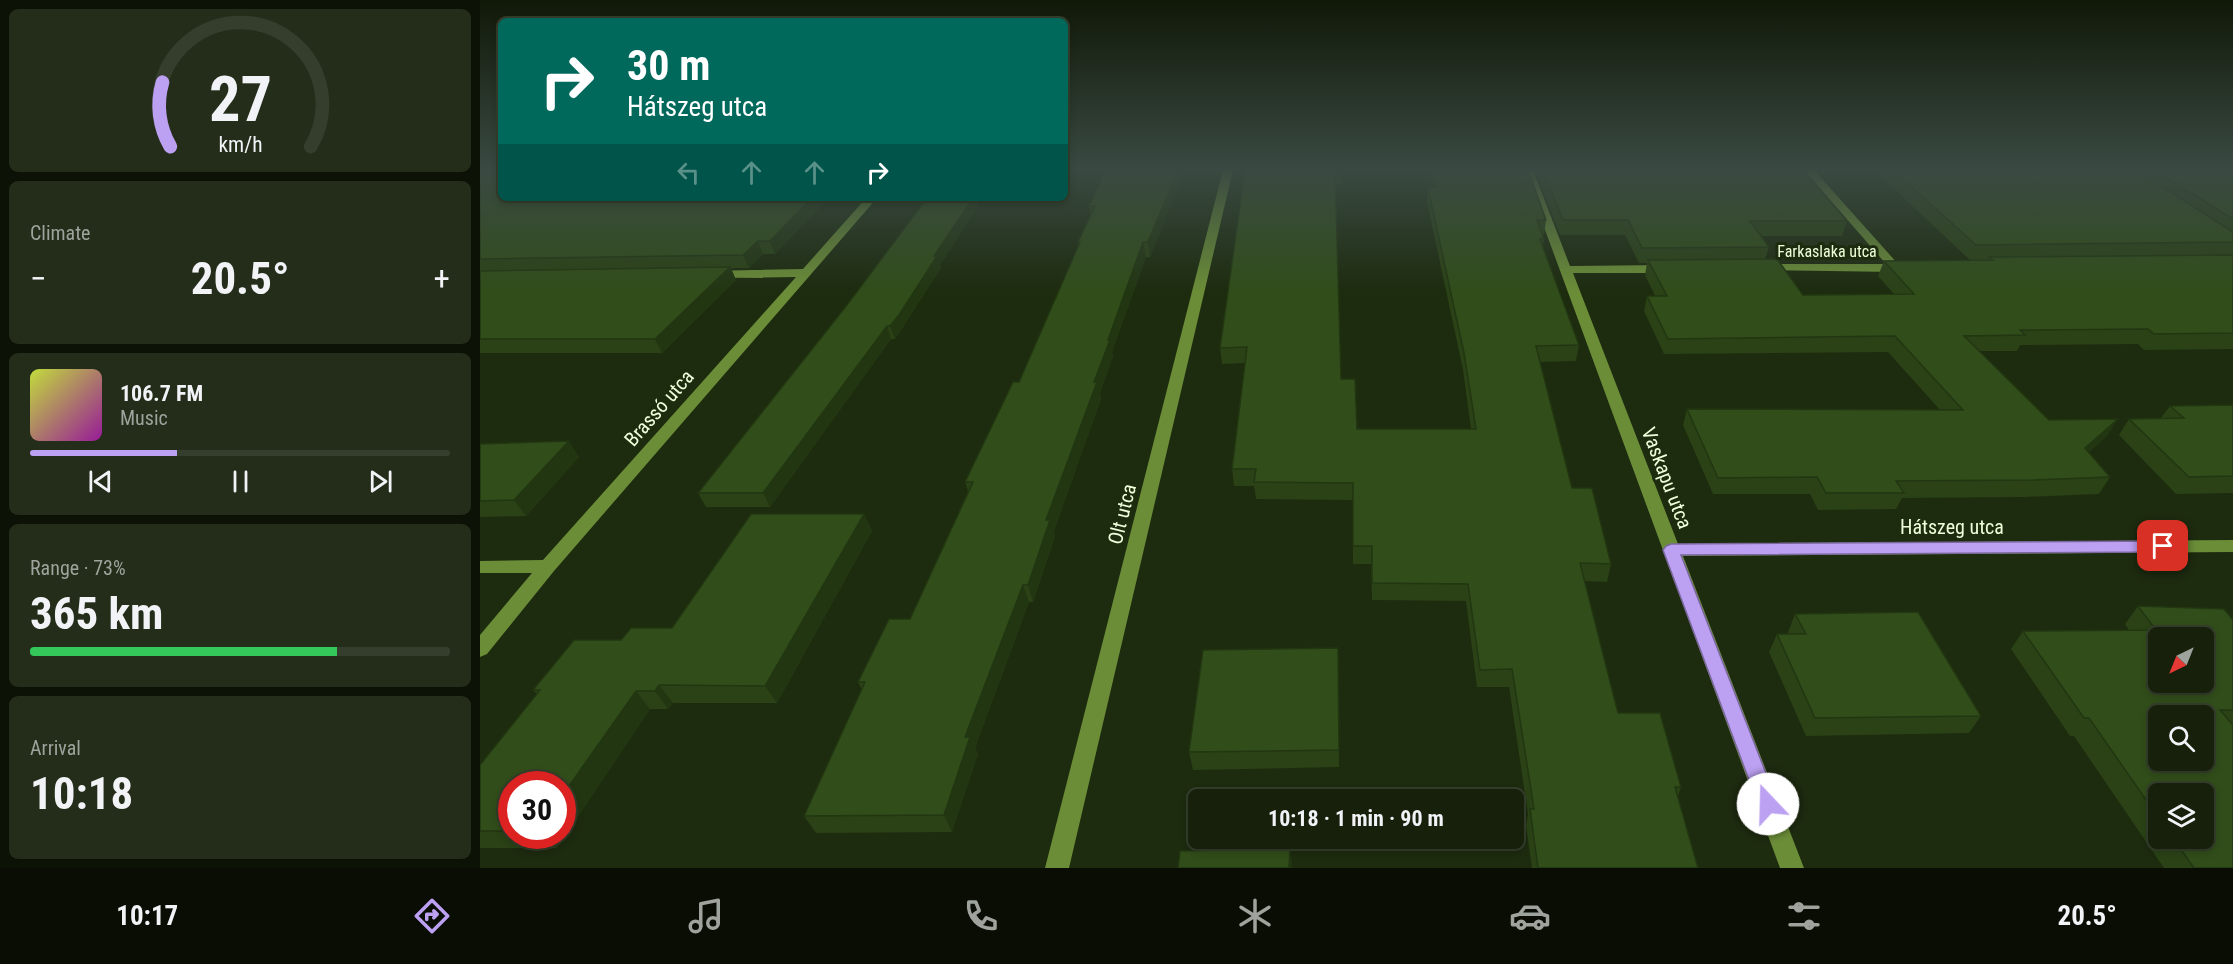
<!DOCTYPE html>
<html lang="en">
<head>
<meta charset="utf-8">
<style>
	:root { --surface:#16200b; --page:#232d19; --text:#f1f3f6; --muted:#9ea39d; --line:#353e2c; --accent:#bca0f2 }
	body { margin:0; font-family:"Roboto Condensed",sans-serif; background:var(--page); color:var(--text); height:100vh; display:flex; flex-direction:column; font-size:22px; white-space:nowrap }
	* { box-sizing:border-box; margin:0 }
	p { font-size:20px; color:var(--muted) }
	.icon { flex:none; width:33px; height:33px; fill:none; stroke:currentColor; stroke-width:2; stroke-linecap:round; stroke-linejoin:round }
	.map { position:relative; flex:1; overflow:hidden }
	.details { display:flex; flex-direction:column; gap:9px; padding:9px; background:#0c1206; width:480px }
	.details>* { flex:none }
	.top-card { position:absolute; left:18px; top:18px; width:570px; height:183px; border-radius:9px; box-shadow:0 3px 9px #0003,0 0 0 2px var(--line); background:#00695c; color:#fff; overflow:hidden }
	.needle { width:39px; rotate:223deg }
	.controls { position:absolute; left:1668px; top:627px; display:grid; gap:12px }
	.controls a { display:grid; place-items:center; width:66px; height:66px; border-radius:9px; background:var(--surface); box-shadow:0 3px 9px #0003,0 0 0 2px var(--line); font-size:30px }
	.speed { position:absolute; left:18px; top:771px; display:flex; gap:12px; font-size:30px; font-weight:700; text-align:center }
	.speed>* { display:grid; place-content:center; width:78px; height:78px; border-radius:50%; background:var(--surface); box-shadow:0 3px 9px #0003,0 0 0 2px var(--line); line-height:1 }
	.speed .limit { border:9px solid #d22; background:#fff; color:#111 }
	.pin { position:absolute; display:grid; place-items:center; width:51px; height:51px; color:#fff; margin:-26px; border-radius:12px; box-shadow:0 3px 9px #0006 }
	.me { position:absolute; width:66px; margin:-33px; rotate:339deg; stroke-linejoin:round; filter:drop-shadow(0 0 4px #0008) }
	.turn { display:flex; align-items:center; gap:21px; height:126px; padding:0 30px; font-size:27px }
	.turn .icon { width:78px; height:78px; stroke-width:2.5 }
	.turn b { display:block; font-size:42px; line-height:51px }
	.lanes { display:flex; align-items:center; height:57px; padding:0 30px; background:#0003; justify-content:center; gap:30px; direction:ltr }
	.lanes .off { opacity:.35 }
	.big { font-size:45px; font-weight:700; line-height:1.1 }
	.details .tile { flex:1; display:flex; flex-direction:column; justify-content:center; gap:9px; min-width:0; padding:0 21px; border-radius:9px; background:var(--page) }
	.details .dial { align-items:center; gap:0 }
	.dial svg { height:156px; overflow:visible; fill:none; stroke:var(--line); stroke-width:7; stroke-linecap:round; text-anchor:middle }
	.dial text { fill:var(--text); stroke:none }
	.song { display:flex; align-items:center; gap:18px }
	.cover { width:72px; height:72px; border-radius:9px; background:linear-gradient(135deg,hsl(70 70% 55%),hsl(300 70% 35%)) }
	.played { height:6px; border-radius:3px; background:linear-gradient(90deg,var(--accent) 35%,var(--line) 35%) }
	.keys { display:flex; justify-content:space-around; direction:ltr }
	.heat { display:flex; justify-content:space-between; align-items:center; font-size:33px; direction:ltr }
	.charge { height:9px; border-radius:4px; background:linear-gradient(90deg,#34c759 73%,var(--line) 0) }
	.trip { position:absolute; left:708px; top:789px; width:336px; height:60px; border-radius:9px; background:var(--surface); box-shadow:0 3px 9px #0003,0 0 0 2px var(--line); font-weight:700; line-height:60px; text-align:center }
	.tab-bar { display:flex; height:96px; justify-content:space-around; align-items:center; background:#090d04; color:var(--muted) }
	.tab-bar .icon { width:42px; height:42px }
	.tab-bar .selected { color:var(--accent) }
	.tab-bar b { font-size:27px; color:var(--text) }
	main { display:flex; flex:1; min-height:0 }
	.map>svg:first-child { display:block }
	.lines { fill:none; stroke-linecap:round; stroke-linejoin:round }
	.minor { fill:#6b8d38; fill-rule:evenodd }
	.wall { fill:#2a4216; fill-rule:evenodd }
	.shaded-wall { fill:#223612 }
	.building { fill:#314d1a; stroke:#223612; stroke-width:1.5; fill-rule:evenodd }
	.route { fill:#bca0f2; stroke:#7a689d; stroke-width:1.5 }
	.labels { text-anchor:middle; dominant-baseline:central; stroke-width:6; stroke-linejoin:round; paint-order:stroke }
	.far-street-label { font-size:16px; fill:#eeffda; stroke:#1d2b0f }
	.street-label { font-size:20px; fill:#eeffda; stroke:#1d2b0f }
</style>
</head>
<body>
<main>
<section class="details">
<div class="tile dial"><svg viewBox="0 0 100 80">
<path d="M14 69A42 42 0 1 1 86 69"/>
<path d="M14 69A42 42 0 0 1 10 36" stroke="#bca0f2"/>
<text x="50" y="56" font-size="32" font-weight="700">27</text>
<text x="50" y="72" font-size="11">km/h</text>
</svg></div>
<div class="tile"><p>Climate</p>
<div class="heat"><a>−</a><b class="big">20.5°</b><a>+</a></div>
</div>
<div class="tile">
<div class="song"><i class="cover"></i><div><b>106.7 FM</b><p>Music</p></div></div>
<div class="played"></div>
<div class="keys"><svg class="icon" aria-label="previous" viewBox="0 0 24 24"><path d="M18 5L8 12l10 7zM5 5v14"/></svg><svg class="icon" aria-label="pause" viewBox="0 0 24 24"><path d="M8 5v14M16 5v14"/></svg><svg class="icon" aria-label="next" viewBox="0 0 24 24"><path d="M6 5l10 7-10 7zM19 5v14"/></svg></div>
</div>
<div class="tile"><p>Range · 73%</p><b class="big">365 km</b><div class="charge"></div></div>
<div class="tile"><p>Arrival</p><b class="big">10:18</b></div>
</section>
<div class="map">
<svg width="1753" height="868" viewBox="0 0 1753 868">
	<rect width="100%" height="100%" fill="#1d2b0f"/>
	<g class="lines">
		<g class="minor">
			<polygon points="743,170 753,170 589,868 565,868"/>
			<polygon points="1043,170 1053,170 1090,266 1185,265 1191,269 1185,273 1093,273 1198,544 1753,540 1753,552 1203,556 1324,868 1300,868"/>
			<polygon points="1324,170 1334,170 1418,264 1426,265 1426,269 1416,272 1280,270 1280,266 1284,264 1406,264"/>
			<polygon points="386,198 397,198 74,571 7,654 0,657 0,635 52,573 0,573 0,561 63,560 316,277 233,278 227,274 229,271 323,269"/>
		</g>
	</g>
	<g class="wall">
		<polygon points="0,170 349,198 295,254 283,254 269,268 251,268 256,280 182,353 0,353"/>
		<polygon points="626,170 705,170 670,257 666,257 632,352 633,356 620,393 621,399 574,531 575,537 553,602 549,602 495,748 498,754 472,832 336,833 324,816 382,690 378,682 430,619 488,491 485,482 539,382 599,246 598,242 611,215 609,206"/>
		<polygon points="765,170 862,170 862,184 855,184 861,379 877,429 991,429 983,370 947,202 948,188 953,187 950,170 1048,170 1066,220 1064,235 1062,235 1064,239 1063,247 1099,345 1096,361 1060,362 1092,488 1131,564 1127,582 1105,581 1138,713 1201,787 1198,796 1218,868 1052,868 1046,826 1048,814 1029,687 997,687 986,601 892,600 891,564 873,564 873,500 776,499 774,486 754,486 752,469 765,363 742,364 740,348"/>
		<polygon points="1055,170 1323,170 1367,221 1362,236 1281,236 1289,247 1285,259 1323,295 1414,294 1398,276 1404,261 1507,260 1508,260 1490,260 1395,171 1396,170 1753,170 1753,349 1664,350 1658,344 1540,345 1537,351 1499,351 1569,420 1628,435 1609,452 1630,477 1619,494 1544,497 1422,498 1416,509 1338,510 1330,494 1233,494 1203,425 1207,409 1460,410 1408,352 1184,354 1164,311 1167,296 1175,296 1165,275 1167,263 1159,263 1145,235 1080,235"/>
		<polygon points="447,198 503,198 460,265 461,268 423,327 415,339 411,339 290,507 226,507 218,493 367,305"/>
		<polygon points="1753,405 1753,493 1696,494 1639,435 1649,419 1681,418 1690,406"/>
		<polygon points="0,444 99,457 46,516 0,517"/>
		<path d="M384,514L392,531L297,703H193L188,709H170L77,848H0V765L57,694L53,690L141,640L192,628ZM32,784L82,836H32Z"/>
		<path d="M1658,606L1753,620V868H1684L1594,736H1590L1531,649L1543,631L1649,630L1645,624ZM1678,794L1724,838H1678Z"/>
		<polygon points="1315,614 1501,716 1489,733 1326,736 1289,652 1297,634 1309,634 1308,632"/>
		<polygon points="858,648 859,767 713,770 709,752"/>
	</g>
	<g class="shaded-wall">
		<polygon points="698,170 705,170 670,257 668,242"/>
		<polygon points="332,198 349,198 295,254 290,241"/>
		<polygon points="493,198 503,198 460,265 461,268 415,339 410,326 454,256"/>
		<polygon points="278,241 283,254 269,268 263,255"/>
		<polygon points="663,242 666,257 632,352 633,356 620,393 621,399 574,531 575,537 553,602 548,585 566,520 614,382 628,340"/>
		<polygon points="250,267 256,280 182,353 175,339"/>
		<polygon points="407,326 411,339 290,507 283,493"/>
		<polygon points="1638,419 1628,435 1595,464 1605,448"/>
		<polygon points="89,441 99,457 46,516 34,500"/>
		<polygon points="384,514 392,531 297,703 285,686"/>
		<polygon points="543,585 549,602 495,748 498,754 472,832 464,815 485,737"/>
		<polygon points="179,685 193,703 188,709 175,691"/>
		<polygon points="156,691 170,709 77,848 64,836 82,836 82,796"/>
		<polygon points="810,848 812,865 812,868 809,868"/>
	</g>
	<g class="building">
		<polygon points="0,170 21,170 21,198 332,198 290,241 278,241 263,255 0,259"/>
		<polygon points="626,170 698,170 668,242 663,242 628,340 630,340 614,382 617,382 566,520 570,520 548,585 543,585 485,737 490,737 464,815 324,816 385,682 378,682 409,619 430,619 493,482 485,482 533,382 539,382 600,242 598,242 615,206 609,206"/>
		<polygon points="765,170 862,170 855,171 861,379 875,379 877,429 996,429 984,353 948,188 956,187 953,170 1048,170 1066,220 1057,220 1064,239 1060,239 1099,345 1056,346 1092,488 1112,488 1131,564 1100,563 1138,713 1180,713 1201,787 1195,787 1218,868 1058,868 1050,809 1054,809 1032,669 1000,670 988,584 892,583 892,546 873,546 873,483 774,482 776,469 752,469 767,347 740,348"/>
		<polygon points="1063,170 1323,170 1367,221 1270,221 1289,247 1162,248 1148,220 1083,220"/>
		<polygon points="1413,170 1656,170 1753,232 1753,242 1496,245"/>
		<polygon points="1674,170 1753,170 1753,219"/>
		<polygon points="447,198 493,198 454,256 457,256 419,315 410,326 407,326 283,493 218,493 367,305"/>
		<polygon points="1753,255 1753,333 1674,334 1668,329 1540,330 1545,335 1484,336 1569,420 1638,419 1605,448 1630,477 1554,480 1416,481 1424,493 1346,493 1337,477 1238,478 1207,409 1483,410 1415,336 1188,339 1167,296 1187,296 1168,260 1297,259 1323,295 1434,294 1404,261 1513,260 1509,257"/>
		<polygon points="250,267 175,339 0,339 0,271"/>
		<polygon points="1753,405 1753,476 1709,477 1649,419 1704,418 1690,406"/>
		<polygon points="89,441 34,500 0,501 0,444"/>
		<polygon points="271,514 384,514 285,686 179,685 175,691 156,691 82,796 82,784 32,784 32,831 0,831 0,765 60,690 53,690 94,640 141,640 151,628 192,628"/>
		<path d="M1658,606L1744,609L1753,620V710H1740L1753,725V868H1714L1693,838H1724V794H1678V817L1609,718H1604L1543,631L1676,630ZM1678,638H1724V682H1678ZM1678,716H1724V760H1678Z"/>
		<polygon points="1438,612 1501,716 1335,718 1297,634 1326,634 1315,614"/>
		<polygon points="858,648 859,750 709,752 723,650"/>
		<polygon points="810,848 809,868 698,868 700,851"/>
	</g>
	<linearGradient id="sky" x2="0" y2="1"><stop stop-color="#101808"/><stop offset="0.58" stop-color="#3a4a42"/><stop offset="1" stop-color="#3a4a42" stop-opacity="0"/></linearGradient>
	<rect width="1753" height="292" fill="url(#sky)"/>
	<polygon class="route" points="1683,541 1688,542 1691,546 1688,550 1683,552 1201,555 1298,804 1295,811 1288,814 1281,811 1278,804 1183,550 1186,546 1191,544"/>
	<g class="labels">
		<g class="far-street-label">
			<text x="1347" y="251">Farkaslaka utca</text>
		</g>
		<g class="street-label">
			<text transform="translate(179 408) rotate(-49)">Brassó utca</text>
			<text transform="translate(1187 478) rotate(69)">Vaskapu utca</text>
			<text transform="translate(642 514) rotate(-76)">Olt utca</text>
			<text x="1472" y="527">Hátszeg utca</text>
		</g>
	</g>
</svg>
<div class="controls">
<a><svg class="needle" viewBox="-14 -14 28 28"><path d="M0-13l5 13h-10z" fill="#e53935"/><path d="M0 13l5-13h-10z" fill="#9ea39d"/></svg></a>
<a><svg class="icon" aria-label="search" viewBox="0 0 24 24"><circle cx="10" cy="10" r="6"/><path d="M15 15l6 6"/></svg></a>
<a><svg class="icon" aria-label="layers" viewBox="0 0 24 24"><path d="M12 4l9 5-9 5-9-5zM3 14l9 5 9-5"/></svg></a>
</div>
<div class="speed"><div class="limit">30</div></div>
<div class="pin" style="left:1683px;top:546px;background:#d93025"><svg class="icon" aria-label="arrive" viewBox="0 0 24 24"><path d="M6 21V4h12l-3 4 3 4H6"/></svg></div>
<svg class="me" style="left:1288px;top:804px" viewBox="-20 -20 40 40"><circle r="19" fill="#fff"/><path d="M0-13L10 11 0 6-10 11z" fill="#bca0f2"/></svg>
<div class="trip">10:18 · 1 min · 90 m</div>
<div class="top-card">
<div class="turn"><svg class="icon" aria-label="right" viewBox="0 0 24 24"><path d="M7 20v-9h11M14 6l5 5-5 5"/></svg><div><b>30 m</b>Hátszeg utca</div></div>
<div class="lanes"><svg class="icon off" aria-label="left" viewBox="0 0 24 24"><path d="M17 20v-9H6M10 6l-5 5 5 5"/></svg><svg class="icon off" aria-label="ahead" viewBox="0 0 24 24"><path d="M12 20V5M6 11l6-6 6 6"/></svg><svg class="icon off" aria-label="ahead" viewBox="0 0 24 24"><path d="M12 20V5M6 11l6-6 6 6"/></svg><svg class="icon" aria-label="right" viewBox="0 0 24 24"><path d="M7 20v-9h11M14 6l5 5-5 5"/></svg></div>
</div>
</div>
</main>
<nav class="tab-bar">
<b>10:17</b>
<svg class="icon selected" aria-label="directions" viewBox="0 0 24 24"><path d="M12 3l9 9-9 9-9-9zM9 14v-3h6M13 9l2 2-2 2"/></svg>
<svg class="icon" aria-label="music" viewBox="0 0 24 24"><path d="M9 18V5l10-2v13"/><circle cx="6" cy="18" r="3"/><circle cx="16" cy="16" r="3"/></svg>
<svg class="icon" aria-label="phone" viewBox="0 0 24 24"><path d="M5 4h4l2 5-3 2q2 4 5 5l2-3 5 2v4C11 20 4 13 5 4z"/></svg>
<svg class="icon" aria-label="climate" viewBox="0 0 24 24"><path d="M12 3v18M4 7l16 10M4 17L20 7"/></svg>
<svg class="icon" aria-label="car" viewBox="0 0 24 24"><path d="M5 17H2v-5l4-1 3-4h7l3 4 3 1v5h-3M9 17h6M6 11h13"/><circle cx="7" cy="17" r="2"/><circle cx="17" cy="17" r="2"/></svg>
<svg class="icon" aria-label="filters" viewBox="0 0 24 24"><path d="M4 7h16M4 17h16"/><circle cx="9" cy="7" r="2"/><circle cx="15" cy="17" r="2"/></svg>
<b>20.5°</b>
</nav>
</body>
</html>
